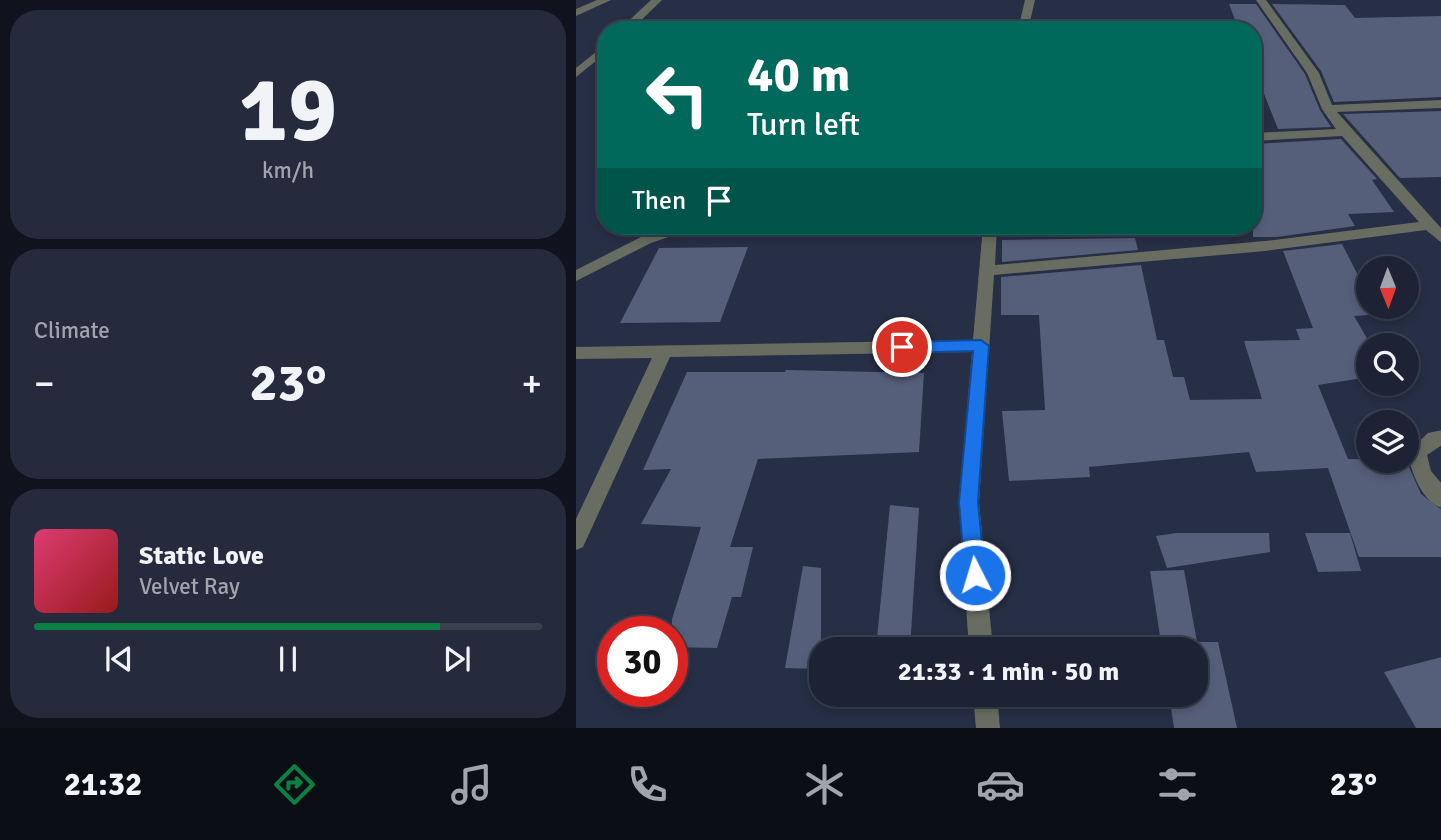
<!DOCTYPE html>
<html lang="en">
<head>
<meta charset="utf-8">
<style>
	:root { --surface:#1d2334; --page:#252b3c; --text:#f1f3f6; --muted:#a0a4ac; --line:#3b404f; --accent:#0b8043 }
	body { margin:0; font-family:Signika,sans-serif; background:var(--page); color:var(--text); height:100vh; display:flex; flex-direction:column; font-size:26px; white-space:nowrap }
	* { box-sizing:border-box; margin:0 }
	p { font-size:23px; color:var(--muted) }
	.icon { flex:none; width:38px; height:38px; fill:none; stroke:currentColor; stroke-width:2; stroke-linecap:round; stroke-linejoin:round }
	.map { position:relative; flex:1; overflow:hidden }
	.details { display:flex; flex-direction:column; gap:10px; padding:10px; background:#10131d; width:576px }
	.details>* { flex:none }
	.banner { position:absolute; left:21px; top:21px; width:665px; height:214px; border-radius:28px; box-shadow:0 4px 10px #0003,0 0 0 2px var(--line); background:#00695c; color:#fff; overflow:hidden }
	.needle { width:46px; rotate:179deg }
	.fabs { position:absolute; left:780px; top:256px; display:grid; gap:14px }
	.fabs a { display:grid; place-items:center; width:63px; height:63px; border-radius:50%; background:var(--surface); box-shadow:0 4px 10px #0003,0 0 0 2px var(--line); font-size:35px }
	.speed { position:absolute; left:21px; top:616px; display:flex; gap:14px; font-size:35px; font-weight:700; text-align:center }
	.speed>* { display:grid; place-content:center; width:91px; height:91px; border-radius:50%; background:var(--surface); box-shadow:0 4px 10px #0003,0 0 0 2px var(--line); line-height:1 }
	.speed .limit { border:10px solid #d22; background:#fff; color:#111 }
	.pin { position:absolute; display:grid; place-items:center; width:60px; height:60px; color:#fff; margin:-30px; border:4px solid #fff; border-radius:50%; box-shadow:0 2px 7px #0007 }
	.me { position:absolute; width:77px; margin:-38px; rotate:355deg; stroke-linejoin:round; filter:drop-shadow(0 0 5px #0008) }
	.turn { display:flex; align-items:center; gap:24px; height:147px; padding:0 35px; font-size:32px }
	.turn .icon { width:91px; height:91px; stroke-width:2.5 }
	.turn b { display:block; font-size:49px; line-height:60px }
	.then { display:flex; align-items:center; height:66px; padding:0 35px; background:#0003; gap:14px; font-size:26px }
	.big { font-size:52px; font-weight:800; line-height:1.1 }
	.details .card { flex:1; display:flex; flex-direction:column; justify-content:center; gap:10px; min-width:0; padding:0 24px; border-radius:28px; background:var(--page) }
	.details .dial { align-items:center; gap:0 }
	.dial b { font-size:91px; line-height:1 }
	.song { display:flex; align-items:center; gap:21px }
	.cover { width:84px; height:84px; border-radius:10px; background:linear-gradient(135deg,hsl(340 70% 55%),hsl(0 70% 35%)) }
	.played { height:7px; border-radius:4px; background:linear-gradient(90deg,var(--accent) 80%,var(--line) 80%) }
	.keys { display:flex; justify-content:space-around; direction:ltr }
	.heat { display:flex; justify-content:space-between; align-items:center; font-size:38px; direction:ltr }
	.trip { position:absolute; left:233px; top:637px; width:399px; height:70px; border-radius:28px; background:var(--surface); box-shadow:0 4px 10px #0003,0 0 0 2px var(--line); font-weight:800; line-height:70px; text-align:center }
	.dock { display:flex; height:112px; justify-content:space-around; align-items:center; background:#0c0e15; color:var(--muted) }
	.dock .icon { width:49px; height:49px }
	.dock .selected { color:var(--accent) }
	.dock b { font-size:32px; color:var(--text) }
	main { display:flex; flex:1; min-height:0 }
	.map>svg:first-child { display:block }
	.building { fill:#565f7a }
	.lines { fill:none; stroke-linecap:round; stroke-linejoin:round }
	.minor { fill:#696d61; fill-rule:evenodd }
	.route { fill:#1a73e8; stroke:#114b97; stroke-width:2 }
</style>
</head>
<body>
<main>
<section class="details">
<div class="card dial"><b>19</b><p>km/h</p></div>
<div class="card"><p>Climate</p>
<div class="heat"><a>−</a><b class="big">23°</b><a>+</a></div>
</div>
<div class="card">
<div class="song"><i class="cover"></i><div><b>Static Love</b><p>Velvet Ray</p></div></div>
<div class="played"></div>
<div class="keys"><svg class="icon" aria-label="previous" viewBox="0 0 24 24"><path d="M18 5L8 12l10 7zM5 5v14"/></svg><svg class="icon" aria-label="pause" viewBox="0 0 24 24"><path d="M8 5v14M16 5v14"/></svg><svg class="icon" aria-label="next" viewBox="0 0 24 24"><path d="M6 5l10 7-10 7zM19 5v14"/></svg></div>
</div>
</section>
<div class="map">
<svg width="866" height="728" viewBox="0 0 866 728">
	<rect width="100%" height="100%" fill="#272f46"/>
	<g class="building">
		<polygon points="653,4 680,4 729,74 744,110 755,127 702,129 677,66 677,30 663,30"/>
		<polygon points="696,4 769,5 779,18 866,16 866,97 758,102 745,71"/>
		<polygon points="866,111 866,177 824,178 767,114"/>
		<polygon points="765,139 801,179 796,180 818,212 772,214 779,226 701,237 677,237 677,144"/>
		<polygon points="559,238 562,250 426,262 426,240"/>
		<polygon points="766,244 793,297 793,315 778,316 793,342 793,377 742,385 772,459 830,460 845,494 866,510 866,557 783,557 752,468 680,472 673,452 513,467 514,477 433,481 426,411 469,410 463,315 425,315 425,277 565,265 581,340 588,340 597,377 608,377 614,400 686,399 668,341 724,340 720,329 737,328 707,251"/>
		<polygon points="172,247 144,322 44,323 83,248"/>
		<polygon points="210,370 348,373 343,452 182,459 154,547 177,547 165,597 156,597 141,648 96,647 96,619 125,527 65,524 95,469 67,470 111,372 209,372"/>
		<polygon points="314,505 343,508 334,649 300,649"/>
		<polygon points="600,533 693,533 694,552 591,568 580,536"/>
		<polygon points="729,533 774,533 785,571 742,572"/>
		<polygon points="227,566 245,568 245,669 209,668"/>
		<polygon points="608,570 621,642 642,642 661,728 598,728 593,695 620,695 620,649 586,649 574,571"/>
		<polygon points="866,657 866,728 840,728 808,672"/>
	</g>
	<g class="lines">
		<g class="minor">
			<polygon points="21,0 35,0 0,16 0,9"/>
			<polygon points="75,0 86,0 55,30 43,30"/>
			<polygon points="449,0 459,0 452,30 442,30"/>
			<polygon points="680,0 690,0 743,73 756,105 866,100 866,108 761,112 866,229 866,243 850,230 689,251 418,275 403,502 417,649 393,649 383,502 396,352 94,357 7,547 0,550 0,519 76,358 0,359 0,347 397,340 407,226 421,226 419,265 689,241 843,222 766,136 677,141 677,133 760,129 746,109 731,73"/>
			<polygon points="30,44 30,53 0,77 0,68"/>
			<polygon points="97,226 118,226 116,229 75,243 0,281 0,270 65,237"/>
			<path d="M866,430V445L851,455L855,471L866,484V508C845,501 836,472 831,453L852,433Z"/>
			<polygon points="397,695 421,695 424,728 400,728"/>
		</g>
	</g>
	<polygon class="route" points="405,340 413,346 402,502 409,575 406,582 399,584 392,582 389,575 383,502 397,351 326,353 318,347 326,342"/>
</svg>
<div class="fabs">
<a><svg class="needle" viewBox="-14 -14 28 28"><path d="M0-13l5 13h-10z" fill="#e53935"/><path d="M0 13l5-13h-10z" fill="#a0a4ac"/></svg></a>
<a><svg class="icon" aria-label="search" viewBox="0 0 24 24"><circle cx="10" cy="10" r="6"/><path d="M15 15l6 6"/></svg></a>
<a><svg class="icon" aria-label="layers" viewBox="0 0 24 24"><path d="M12 4l9 5-9 5-9-5zM3 14l9 5 9-5"/></svg></a>
</div>
<div class="speed"><div class="limit">30</div></div>
<div class="pin" style="left:326px;top:347px;background:#d93025"><svg class="icon" aria-label="arrive" viewBox="0 0 24 24"><path d="M6 21V4h12l-3 4 3 4H6"/></svg></div>
<svg class="me" style="left:399px;top:575px" viewBox="-20 -20 40 40"><circle r="17" fill="#1a73e8" stroke="#fff" stroke-width="3"/><path d="M0-11L8 9 0 5-8 9z" fill="#fff"/></svg>
<div class="trip">21:33 · 1 min · 50 m</div>
<div class="banner">
<div class="turn"><svg class="icon" aria-label="left" viewBox="0 0 24 24"><path d="M17 20v-9H6M10 6l-5 5 5 5"/></svg><div><b>40 m</b>Turn left</div></div>
<div class="then">Then<svg class="icon" aria-label="arrive" viewBox="0 0 24 24"><path d="M6 21V4h12l-3 4 3 4H6"/></svg></div>
</div>
</div>
</main>
<nav class="dock">
<b>21:32</b>
<svg class="icon selected" aria-label="directions" viewBox="0 0 24 24"><path d="M12 3l9 9-9 9-9-9zM9 14v-3h6M13 9l2 2-2 2"/></svg>
<svg class="icon" aria-label="music" viewBox="0 0 24 24"><path d="M9 18V5l10-2v13"/><circle cx="6" cy="18" r="3"/><circle cx="16" cy="16" r="3"/></svg>
<svg class="icon" aria-label="phone" viewBox="0 0 24 24"><path d="M5 4h4l2 5-3 2q2 4 5 5l2-3 5 2v4C11 20 4 13 5 4z"/></svg>
<svg class="icon" aria-label="climate" viewBox="0 0 24 24"><path d="M12 3v18M4 7l16 10M4 17L20 7"/></svg>
<svg class="icon" aria-label="car" viewBox="0 0 24 24"><path d="M5 17H2v-5l4-1 3-4h7l3 4 3 1v5h-3M9 17h6M6 11h13"/><circle cx="7" cy="17" r="2"/><circle cx="17" cy="17" r="2"/></svg>
<svg class="icon" aria-label="filters" viewBox="0 0 24 24"><path d="M4 7h16M4 17h16"/><circle cx="9" cy="7" r="2"/><circle cx="15" cy="17" r="2"/></svg>
<b>23°</b>
</nav>
</body>
</html>
